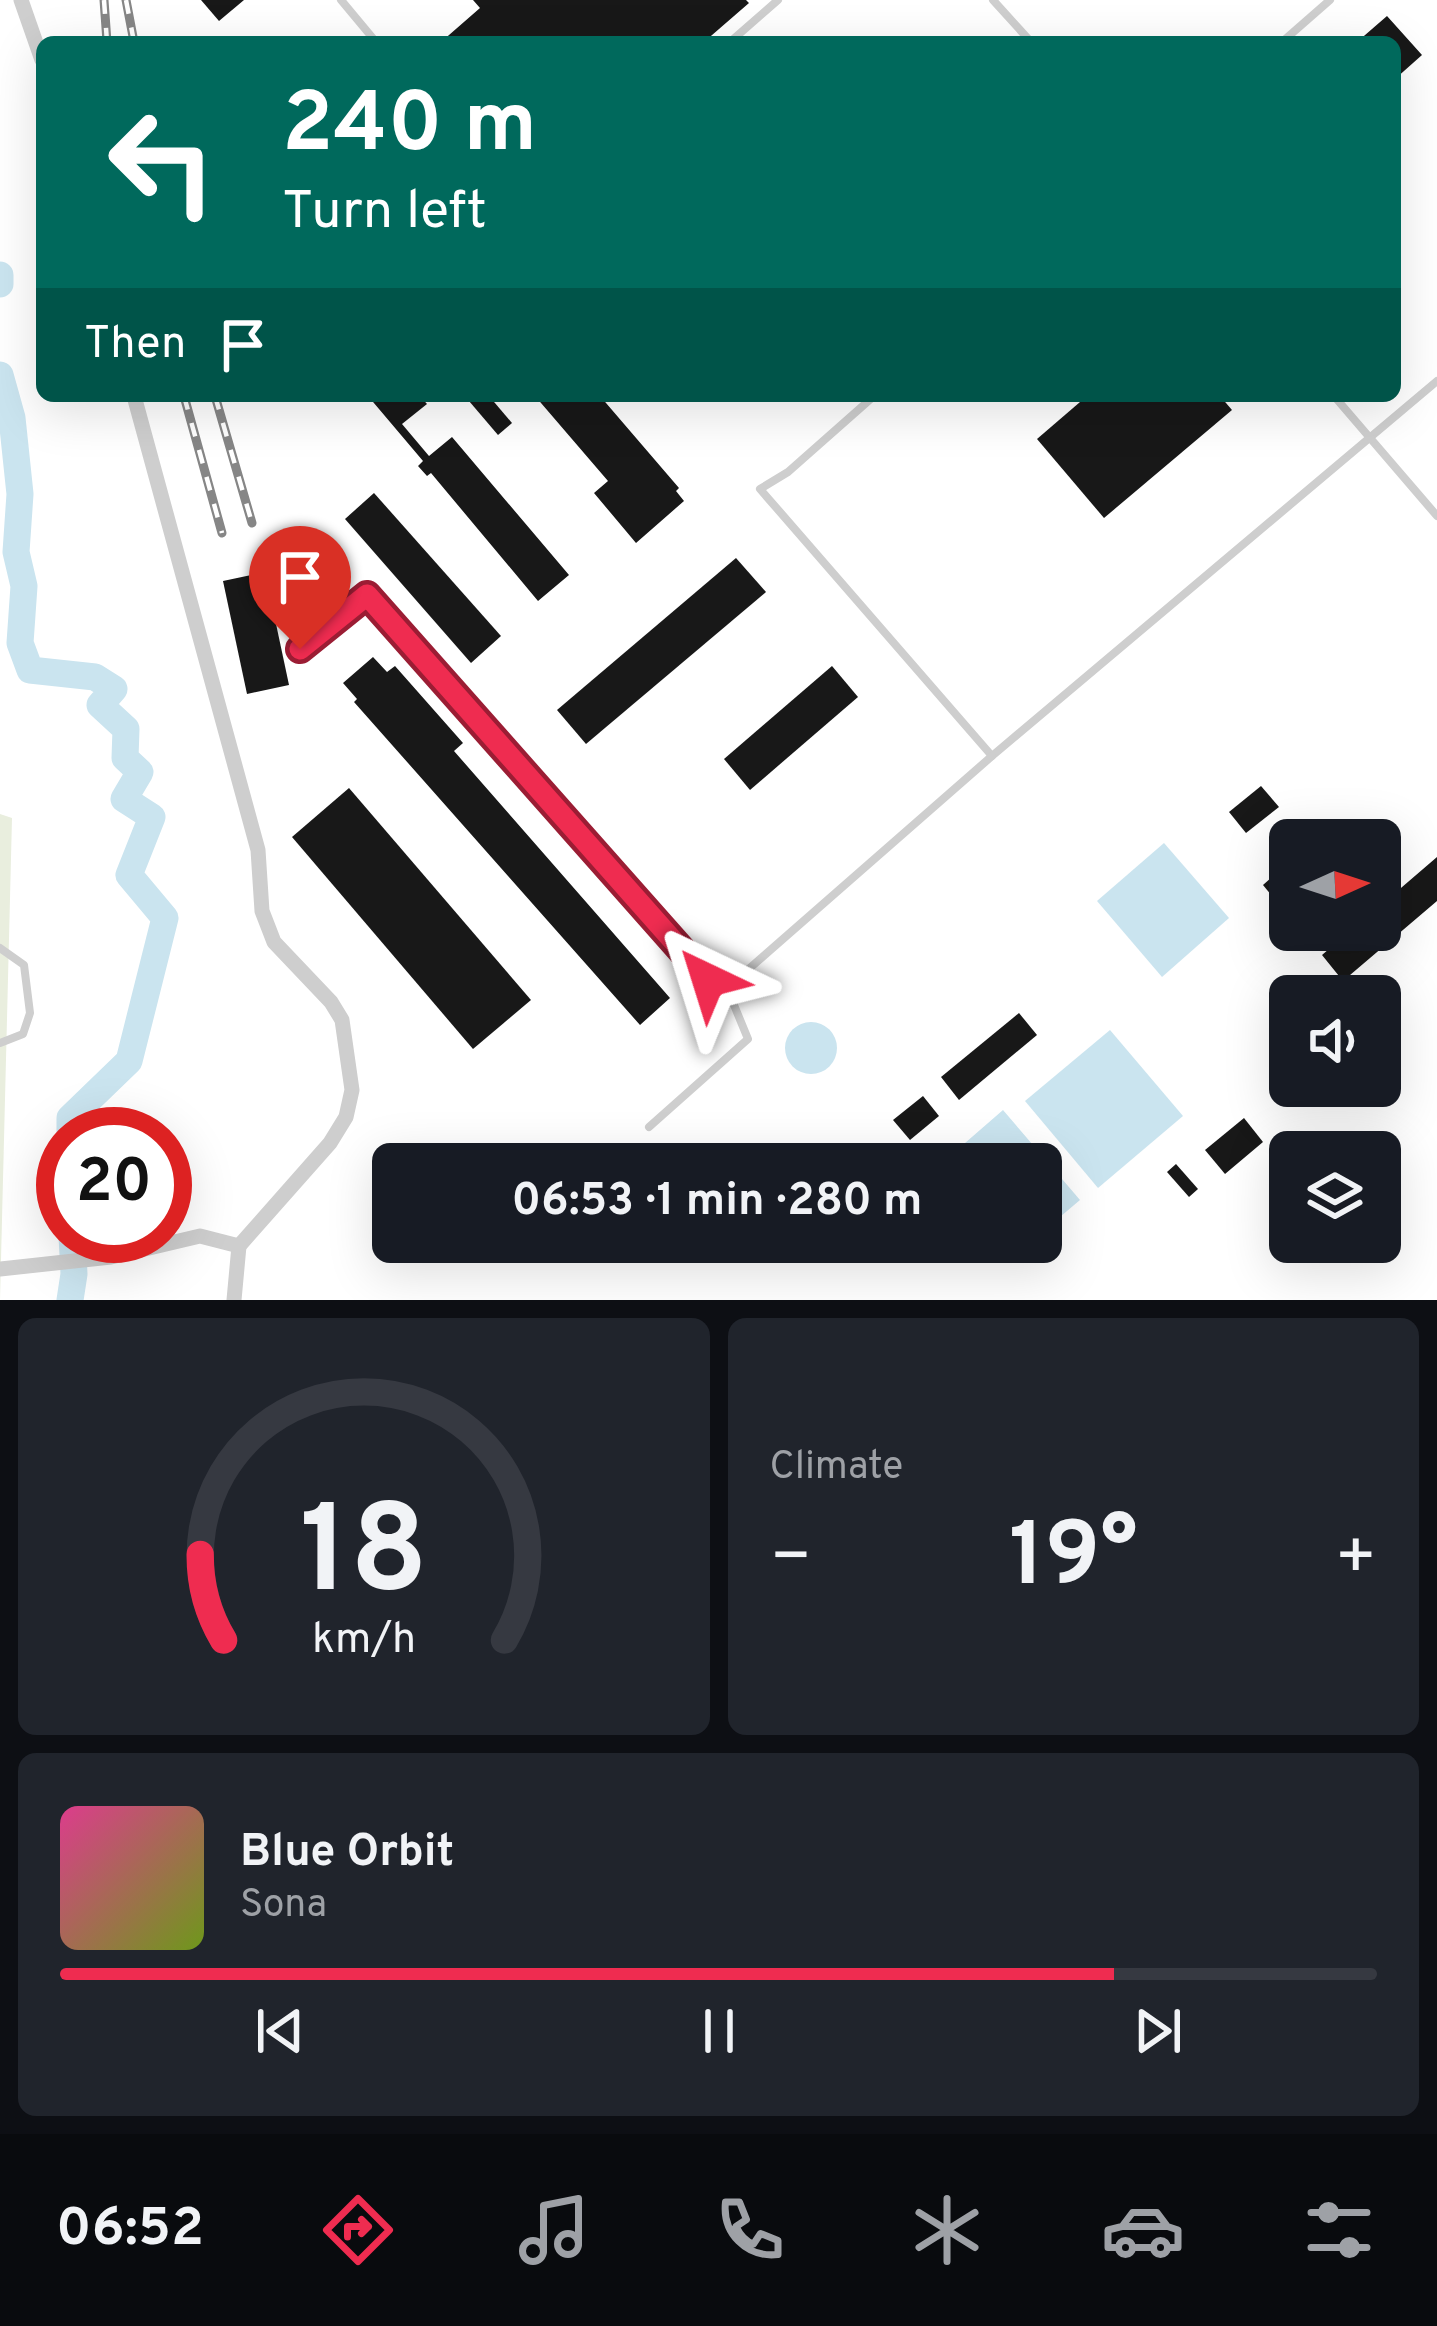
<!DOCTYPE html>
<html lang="en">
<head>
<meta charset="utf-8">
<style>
	:root { --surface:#171b24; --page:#20242c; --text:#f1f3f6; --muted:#9ea1a6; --line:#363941; --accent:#ef2c50 }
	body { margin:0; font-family:Overpass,sans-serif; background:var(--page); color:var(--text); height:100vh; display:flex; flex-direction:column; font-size:45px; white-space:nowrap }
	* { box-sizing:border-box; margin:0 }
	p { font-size:39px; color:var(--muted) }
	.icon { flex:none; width:66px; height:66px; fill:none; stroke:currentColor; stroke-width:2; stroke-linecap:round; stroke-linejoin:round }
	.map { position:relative; height:1300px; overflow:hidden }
	.sheet { display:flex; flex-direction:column; gap:18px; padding:18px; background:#0d0f14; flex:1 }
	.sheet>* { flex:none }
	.banner { position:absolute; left:36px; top:36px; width:1365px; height:366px; border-radius:18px; box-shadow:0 12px 48px #0002; background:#00695c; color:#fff; overflow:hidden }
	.needle { width:78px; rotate:87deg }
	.controls { position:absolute; left:1269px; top:819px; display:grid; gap:24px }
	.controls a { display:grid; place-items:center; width:132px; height:132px; border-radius:18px; background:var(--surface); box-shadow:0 12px 48px #0002; font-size:60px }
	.speed { position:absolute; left:36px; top:1107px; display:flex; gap:24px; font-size:60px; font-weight:700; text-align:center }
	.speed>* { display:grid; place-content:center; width:156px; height:156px; border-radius:50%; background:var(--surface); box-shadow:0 12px 48px #0002; line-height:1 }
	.speed .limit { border:18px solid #d22; background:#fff; color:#111 }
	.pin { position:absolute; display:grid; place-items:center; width:102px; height:102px; color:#fff; margin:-123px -51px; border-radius:50% 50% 50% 0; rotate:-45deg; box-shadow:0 0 12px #0007 }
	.pin .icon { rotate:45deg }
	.me { position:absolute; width:132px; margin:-66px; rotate:319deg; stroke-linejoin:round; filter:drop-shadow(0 0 9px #0008) }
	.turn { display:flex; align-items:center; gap:42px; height:252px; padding:0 48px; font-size:54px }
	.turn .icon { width:156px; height:156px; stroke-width:2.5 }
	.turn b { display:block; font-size:84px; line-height:102px }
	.then { display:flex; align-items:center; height:114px; padding:0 48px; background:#0003; gap:24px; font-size:45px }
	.big { font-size:90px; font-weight:700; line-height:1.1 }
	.sheet .card { flex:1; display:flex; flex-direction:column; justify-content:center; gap:18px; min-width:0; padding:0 42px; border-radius:18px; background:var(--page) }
	.sheet .dial { align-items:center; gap:0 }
	.dial svg { height:312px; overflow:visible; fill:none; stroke:var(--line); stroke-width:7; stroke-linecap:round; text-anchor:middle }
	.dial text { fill:var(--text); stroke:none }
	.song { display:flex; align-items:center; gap:36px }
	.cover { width:144px; height:144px; border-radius:18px; background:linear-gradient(135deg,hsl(330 70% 55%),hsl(80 70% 35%)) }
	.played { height:12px; border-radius:6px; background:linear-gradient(90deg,var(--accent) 80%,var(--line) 80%) }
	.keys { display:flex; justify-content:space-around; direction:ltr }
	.heat { display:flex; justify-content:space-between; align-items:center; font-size:66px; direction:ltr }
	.sheet .tiles { flex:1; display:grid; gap:18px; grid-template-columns:1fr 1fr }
	.card:last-child { grid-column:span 2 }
	.trip { position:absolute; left:372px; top:1143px; width:690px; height:120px; border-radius:18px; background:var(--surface); box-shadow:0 12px 48px #0002; font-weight:700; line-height:120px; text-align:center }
	.tabs { display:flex; height:192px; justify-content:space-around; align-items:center; background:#090b0e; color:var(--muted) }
	.tabs .icon { width:84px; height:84px }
	.tabs .current { color:var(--accent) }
	.tabs b { font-size:54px; color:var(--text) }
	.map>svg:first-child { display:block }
	.green { fill:#e9eede }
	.water { fill:#cae4ef }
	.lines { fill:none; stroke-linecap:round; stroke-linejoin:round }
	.river { stroke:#cae4ef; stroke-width:27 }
	.building { fill:#181818 }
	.service { stroke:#cecece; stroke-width:8 }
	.minor { stroke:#cecece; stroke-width:15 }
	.rail-casing { stroke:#868686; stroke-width:9 }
	.rail { stroke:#fff; stroke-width:4.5; stroke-dasharray:14; stroke-linecap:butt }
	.route-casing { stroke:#9b1d34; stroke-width:30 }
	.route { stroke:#ef2c50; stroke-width:21 }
</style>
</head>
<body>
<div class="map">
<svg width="1437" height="1300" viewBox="0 0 1437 1300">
	<rect width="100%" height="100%" fill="#fff"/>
	<polygon class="green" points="0,814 12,818 0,1300"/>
	<g class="water">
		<polygon points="1164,843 1229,918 1162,977 1097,901"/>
		<circle cx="811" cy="1048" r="26"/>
		<polygon points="1110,1030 1183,1116 1098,1188 1025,1101"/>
		<polygon points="1003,1110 1080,1200 1041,1233 1041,1164 942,1163"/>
	</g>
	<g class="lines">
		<g class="river">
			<polyline points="0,275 0,284"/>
			<polyline points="0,375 12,418 20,494 16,552 24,586 20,643 30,670 95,677 114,689 100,705 126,729 125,758 140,772 124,799 152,817 129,875 165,918 129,1061 70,1118 70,1134"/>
			<polyline points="70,1300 74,1274 72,1236"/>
		</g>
	</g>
	<g class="building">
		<polygon points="201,0 244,0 219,21"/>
		<polygon points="473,0 746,0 749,3 704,42 441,42 480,8"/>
		<polygon points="1387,16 1422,55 1395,79 1395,42 1357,42"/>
		<polygon points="368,396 420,396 427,404 402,424 429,456 452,437 569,575 538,601 431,473 427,476 418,466 423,461"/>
		<polygon points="475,396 489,396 512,423 498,435 469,401"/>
		<polygon points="535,396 600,396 679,488 676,491 684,501 636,543 594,493 608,481"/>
		<polygon points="1087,396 1220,396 1232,410 1104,518 1037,439"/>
		<polygon points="374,493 501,636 471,663 345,519"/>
		<polygon points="736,558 766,592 586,744 557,710"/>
		<polygon points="265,572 289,685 247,694 223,581"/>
		<polygon points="373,657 387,672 395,666 463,743 454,751 670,998 640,1025 354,702 357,699 343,683"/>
		<polygon points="832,666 858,697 750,790 724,759"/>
		<polygon points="1261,786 1279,807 1246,833 1229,812"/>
		<polygon points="349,788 531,1000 473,1049 292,837"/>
		<polygon points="1437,857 1437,901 1343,981 1322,955 1351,930 1380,930 1380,906"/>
		<polygon points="1281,869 1290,880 1290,908 1285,912 1263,885"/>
		<polygon points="1019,1013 1037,1035 959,1100 941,1077"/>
		<polygon points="923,1096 939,1116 910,1140 893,1120"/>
		<polygon points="1244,1118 1263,1142 1225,1174 1205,1150"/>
		<polygon points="1176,1164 1198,1189 1189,1197 1167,1172"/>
	</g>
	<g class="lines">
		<g class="service">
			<polyline points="341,0 376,42"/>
			<polyline points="993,0 1031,42"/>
			<polyline points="730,42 778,0"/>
			<polyline points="1282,42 1330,0"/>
			<polyline points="874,396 788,472 760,489 992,756 1437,381"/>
			<polyline points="1334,396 1437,516"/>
			<polyline points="300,649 367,595 708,980 727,988"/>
			<polyline points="0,948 24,965 30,1013 23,1034 0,1043"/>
			<polyline points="649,1127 748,1039 727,988 992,756"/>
		</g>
		<g class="minor">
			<polyline points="21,0 42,60"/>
			<polyline points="134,396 258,850 262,911 274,942 331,1002 342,1020 352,1090 346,1117 330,1143 239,1246"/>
			<polyline points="0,1269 111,1257 200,1236 239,1246 234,1300"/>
		</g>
		<g class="rail-casing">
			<g id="rail">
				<polyline points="104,0 107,42"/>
				<polyline points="126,0 134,42"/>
				<polyline points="184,396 222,533"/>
				<polyline points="215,396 252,523"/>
			</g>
		</g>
		<use href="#rail" class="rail"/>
	</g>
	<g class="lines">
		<g class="route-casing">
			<polyline id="route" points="300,649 367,595 708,980"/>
		</g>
		<use href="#route" class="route"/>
	</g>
</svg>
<div class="controls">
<a><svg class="needle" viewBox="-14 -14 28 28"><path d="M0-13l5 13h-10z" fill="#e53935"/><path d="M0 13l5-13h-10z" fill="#9ea1a6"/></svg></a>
<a><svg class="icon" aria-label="sound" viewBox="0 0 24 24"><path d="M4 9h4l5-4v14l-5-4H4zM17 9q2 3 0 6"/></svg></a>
<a><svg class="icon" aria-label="layers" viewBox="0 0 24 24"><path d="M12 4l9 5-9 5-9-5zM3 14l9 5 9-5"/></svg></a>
</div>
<div class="speed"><div class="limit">20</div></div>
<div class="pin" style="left:300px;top:649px;background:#d93025"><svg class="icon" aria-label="arrive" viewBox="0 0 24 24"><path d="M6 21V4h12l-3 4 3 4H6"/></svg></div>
<svg class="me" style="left:708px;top:980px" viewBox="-20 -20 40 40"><path d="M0-17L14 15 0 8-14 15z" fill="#ef2c50" stroke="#fff" stroke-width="4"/></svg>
<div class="trip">06:53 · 1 min · 280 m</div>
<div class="banner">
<div class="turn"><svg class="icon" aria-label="left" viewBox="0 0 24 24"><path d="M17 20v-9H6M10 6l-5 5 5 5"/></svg><div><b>240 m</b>Turn left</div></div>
<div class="then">Then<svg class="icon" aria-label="arrive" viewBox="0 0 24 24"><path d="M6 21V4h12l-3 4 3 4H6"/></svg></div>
</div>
</div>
<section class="sheet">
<div class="tiles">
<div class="card dial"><svg viewBox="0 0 100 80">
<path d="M14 69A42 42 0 1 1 86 69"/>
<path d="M14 69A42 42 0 0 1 8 47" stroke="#ef2c50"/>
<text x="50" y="56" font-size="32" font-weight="700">18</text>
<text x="50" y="72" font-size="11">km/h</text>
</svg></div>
<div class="card"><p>Climate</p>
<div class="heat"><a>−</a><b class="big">19°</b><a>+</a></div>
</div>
<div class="card">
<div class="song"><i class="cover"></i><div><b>Blue Orbit</b><p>Sona</p></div></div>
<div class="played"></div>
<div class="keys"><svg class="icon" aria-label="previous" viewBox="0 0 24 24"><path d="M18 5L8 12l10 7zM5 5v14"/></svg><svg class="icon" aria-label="pause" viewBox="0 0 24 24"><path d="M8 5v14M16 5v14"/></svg><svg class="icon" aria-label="next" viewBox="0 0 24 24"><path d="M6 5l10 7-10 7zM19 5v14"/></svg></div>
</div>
</div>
</section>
<nav class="tabs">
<b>06:52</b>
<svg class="icon current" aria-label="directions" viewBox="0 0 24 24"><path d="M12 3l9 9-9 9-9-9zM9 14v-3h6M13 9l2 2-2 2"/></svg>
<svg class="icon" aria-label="music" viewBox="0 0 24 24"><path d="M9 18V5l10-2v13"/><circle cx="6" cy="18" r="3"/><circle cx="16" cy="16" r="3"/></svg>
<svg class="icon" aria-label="phone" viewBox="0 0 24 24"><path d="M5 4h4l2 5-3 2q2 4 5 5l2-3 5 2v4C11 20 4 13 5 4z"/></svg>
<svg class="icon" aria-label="climate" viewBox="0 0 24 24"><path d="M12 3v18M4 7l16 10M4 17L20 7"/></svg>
<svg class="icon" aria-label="car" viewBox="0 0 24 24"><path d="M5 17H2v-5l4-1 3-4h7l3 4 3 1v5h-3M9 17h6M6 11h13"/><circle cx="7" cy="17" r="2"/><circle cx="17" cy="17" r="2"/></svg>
<svg class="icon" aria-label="filters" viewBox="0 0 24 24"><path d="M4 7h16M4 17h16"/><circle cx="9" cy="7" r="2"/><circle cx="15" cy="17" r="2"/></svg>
</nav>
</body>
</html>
